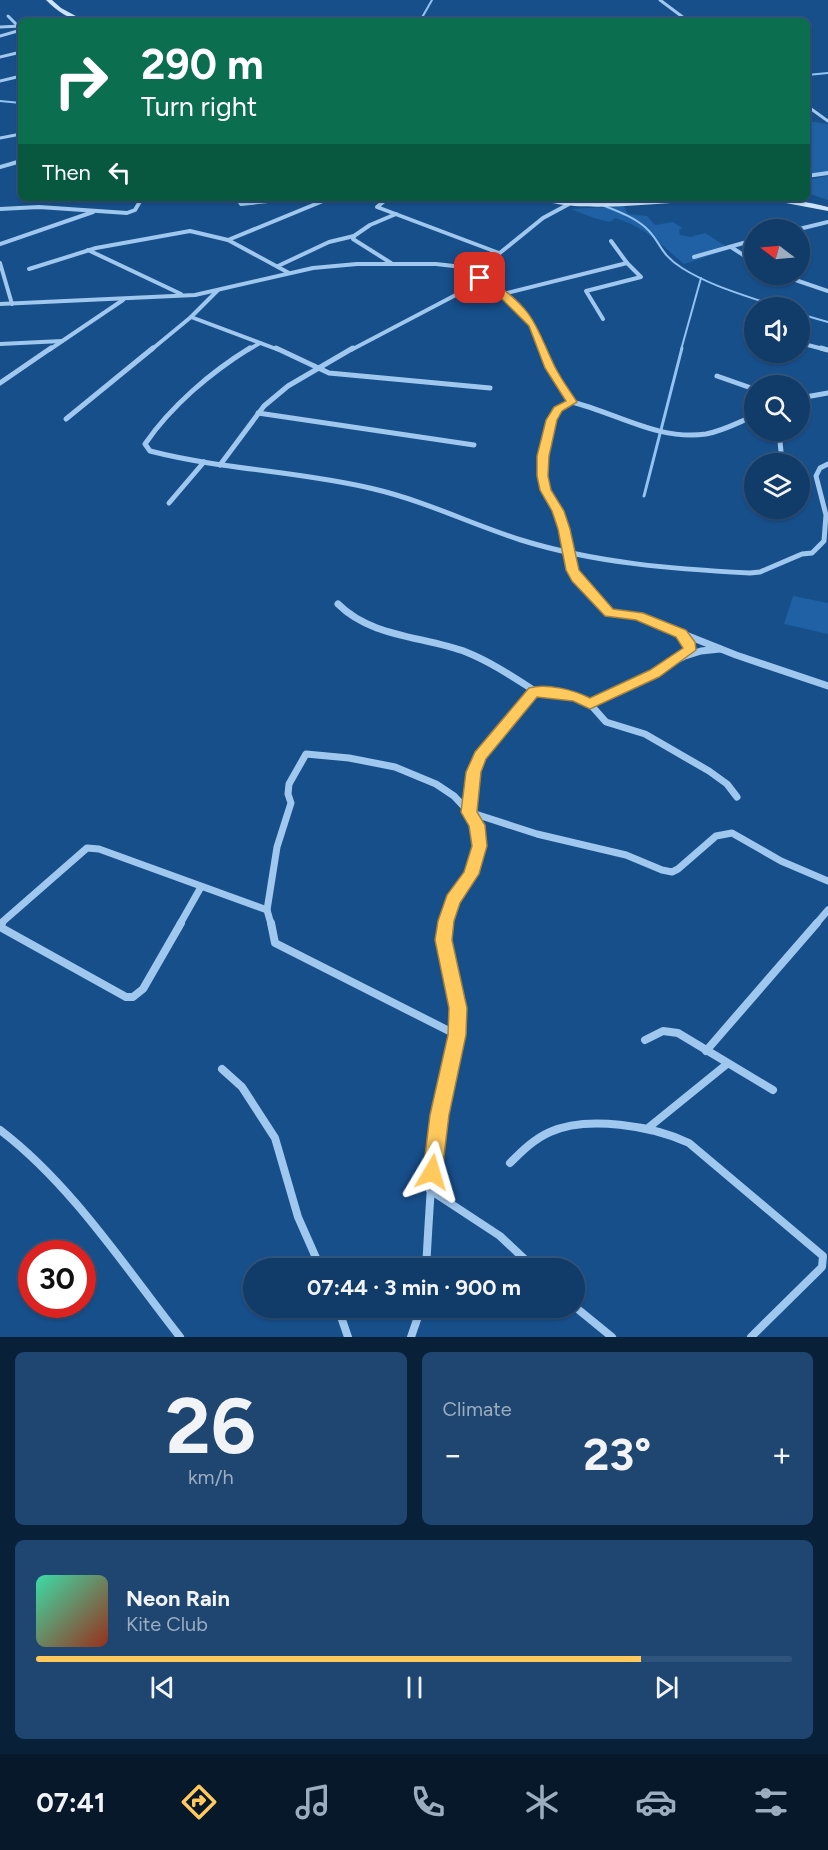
<!DOCTYPE html>
<html lang="en">
<head>
<meta charset="utf-8">
<style>
	:root { --surface:#113b68; --page:#1e4671; --text:#f1f3f6; --muted:#9cadc0; --line:#30557c; --accent:#ffc95d }
	body { margin:0; font-family:Figtree,sans-serif; background:var(--page); color:var(--text); height:100vh; display:flex; flex-direction:column; font-size:22px; white-space:nowrap }
	* { box-sizing:border-box; margin:0 }
	p { font-size:20px; color:var(--muted) }
	.icon { flex:none; width:33px; height:33px; fill:none; stroke:currentColor; stroke-width:2; stroke-linecap:round; stroke-linejoin:round }
	.map { position:relative; height:1337px; overflow:hidden }
	.panel { display:flex; flex-direction:column; gap:15px; padding:15px; background:#092039; flex:1 }
	.panel>* { flex:none }
	.banner { position:absolute; left:18px; top:18px; width:792px; height:183px; border-radius:9px; box-shadow:0 2px 4px #0004,0 0 0 2px var(--line); background:#0b6e4f; color:#fff; overflow:hidden }
	.needle { width:39px; rotate:286deg }
	.tools { position:absolute; left:744px; top:219px; display:grid; gap:12px }
	.tools a { display:grid; place-items:center; width:66px; height:66px; border-radius:50%; background:var(--surface); box-shadow:0 2px 4px #0004,0 0 0 2px var(--line); font-size:30px }
	.speed { position:absolute; left:18px; top:1240px; display:flex; gap:12px; font-size:30px; font-weight:700; text-align:center }
	.speed>* { display:grid; place-content:center; width:78px; height:78px; border-radius:50%; background:var(--surface); box-shadow:0 2px 4px #0004,0 0 0 2px var(--line); line-height:1 }
	.speed .limit { border:9px solid #d22; background:#fff; color:#111 }
	.pin { position:absolute; display:grid; place-items:center; width:51px; height:51px; color:#fff; margin:-26px; border-radius:12px; box-shadow:0 3px 9px #0006 }
	.me { position:absolute; width:66px; margin:-33px; rotate:7deg; stroke-linejoin:round; filter:drop-shadow(0 0 4px #0008) }
	.turn { display:flex; align-items:center; gap:21px; height:126px; padding:0 24px; font-size:27px }
	.turn .icon { width:78px; height:78px; stroke-width:2.5 }
	.turn b { display:block; font-size:42px; line-height:51px }
	.then { display:flex; align-items:center; height:57px; padding:0 24px; background:#0003; gap:12px; font-size:22px }
	.big { font-size:45px; font-weight:700; line-height:1.1 }
	.panel .tile { flex:1; display:flex; flex-direction:column; justify-content:center; gap:9px; min-width:0; padding:0 21px; border-radius:9px; background:var(--page) }
	.panel .dial { align-items:center; gap:0 }
	.dial b { font-size:78px; line-height:1 }
	.song { display:flex; align-items:center; gap:18px }
	.cover { width:72px; height:72px; border-radius:9px; background:linear-gradient(135deg,hsl(160 70% 55%),hsl(10 70% 35%)) }
	.played { height:6px; border-radius:3px; background:linear-gradient(90deg,var(--accent) 80%,var(--line) 80%) }
	.keys { display:flex; justify-content:space-around; direction:ltr }
	.heat { display:flex; justify-content:space-between; align-items:center; font-size:33px; direction:ltr }
	.panel .tiles { flex:1; display:grid; gap:15px; grid-template-columns:1fr 1fr }
	.tile:last-child { grid-column:span 2 }
	.trip { position:absolute; left:243px; top:1258px; width:342px; height:60px; border-radius:30px; background:var(--surface); box-shadow:0 2px 4px #0004,0 0 0 2px var(--line); font-weight:700; line-height:60px; text-align:center }
	.tabs { display:flex; height:96px; justify-content:space-around; align-items:center; background:#07182a; color:var(--muted) }
	.tabs .icon { width:42px; height:42px }
	.tabs .selected { color:var(--accent) }
	.tabs b { font-size:27px; color:var(--text) }
	.map>svg:first-child { display:block }
	.green { fill:#1f61a4 }
	.lines { fill:none; stroke-linecap:round; stroke-linejoin:round }
	.stream-far1 { stroke:#92c3f1; stroke-width:2 }
	.stream { stroke:#92c3f1; stroke-width:3 }
	.street-far4 { stroke:#a0c7ee; stroke-width:3 }
	.street-far3 { stroke:#a0c7ee; stroke-width:4 }
	.street-far2 { stroke:#a0c7ee; stroke-width:5 }
	.street-far1 { stroke:#a0c7ee; stroke-width:7 }
	.street { stroke:#a0c7ee; stroke-width:8 }
	.secondary { fill:#cde3fa; fill-rule:evenodd }
	.route { fill:#ffc95d; stroke:#a6833c; stroke-width:1.5 }
</style>
</head>
<body>
<div class="map">
<svg width="828" height="1337" viewBox="0 0 828 1337">
	<rect width="100%" height="100%" fill="#174f8b"/>
	<g class="green">
		<polygon points="807,121 828,124 828,171 807,175"/>
		<polygon points="828,176 828,200 807,193 807,180"/>
		<path d="M624,206L628,214L647,216L655,225L673,222L682,228L679,230L680,235L691,237L705,233L730,249L684,264C660,244 646,227 615,218L610,222L594,218L571,209Z"/>
		<polygon points="793,596 828,603 828,634 784,624"/>
	</g>
	<g class="lines">
		<g class="stream-far1">
			<polyline points="420,21 432,0"/>
			<polyline points="807,75 828,73"/>
			<polyline points="0,101 21,103"/>
			<path d="M587,198C606,208 629,213 645,227C661,241 659,254 682,268C712,287 748,296 781,308"/>
			<polyline points="800,314 828,322"/>
			<polyline points="681,350 701,278"/>
		</g>
		<polyline class="stream" points="644,496 682,348"/>
		<g class="street-far4">
			<polyline points="660,0 688,21"/>
			<polyline points="8,16 18,26"/>
			<polyline points="0,27 21,26"/>
			<polyline points="0,36 21,30"/>
			<polyline points="0,57 21,52"/>
			<polyline points="0,81 21,76"/>
			<polyline points="807,106 828,121"/>
			<polyline points="0,138 21,134"/>
		</g>
		<g class="street-far3">
			<polyline points="0,167 21,161"/>
			<polyline points="807,176 828,173"/>
			<polyline points="237,198 241,204 297,198"/>
			<polyline points="388,198 377,207 499,253"/>
			<polyline points="613,198 614,204"/>
			<polyline points="0,209 39,207 127,213 135,210 142,198"/>
			<polyline points="795,230 828,222"/>
			<polyline points="354,236 353,239 391,263"/>
			<polyline points="228,240 323,201 310,198"/>
			<polyline points="0,244 93,212"/>
			<polyline points="731,247 754,262"/>
			<polyline points="88,250 181,294"/>
			<polyline points="694,257 754,240"/>
			<polyline points="0,263 12,304"/>
			<polyline points="278,266 329,242 354,236 370,225 396,214"/>
			<polyline points="29,269 96,248 190,231 228,240 289,273"/>
			<polyline points="778,274 828,291"/>
			<path d="M480,278C513,301 527,312 543,350"/>
			<polyline points="503,294 627,263 611,241"/>
			<polyline points="0,304 195,295 313,268 357,264 436,264 480,269"/>
			<polyline points="191,317 279,350"/>
			<polyline points="603,319 586,291 641,277 627,263"/>
			<polyline points="800,343 827,350"/>
			<polyline points="0,344 62,341"/>
			<polyline points="49,350 123,300"/>
			<polyline points="151,350 191,317 218,290"/>
			<polyline points="248,350 260,343"/>
			<polyline points="351,350 469,288 480,278 480,269 543,218 569,204"/>
		</g>
		<g class="street-far2">
			<path d="M250,348C211,372 171,406 145,444L150,451C224,470 300,471 374,489C425,501 471,524 521,540C595,563 673,569 750,573L760,572L802,554L812,553L824,541L826,515L816,476L820,468L828,464"/>
			<polyline points="276,348 329,373 490,388"/>
			<polyline points="542,348 550,368 572,402 559,409 551,422 543,456 543,484 565,530 573,570 582,585 597,601"/>
			<polyline points="821,348 828,350"/>
			<polyline points="717,376 754,389"/>
			<polyline points="0,383 51,348"/>
			<polyline points="800,398 828,393"/>
			<path d="M572,402C616,413 659,441 706,434C723,431 739,422 754,416"/>
			<polyline points="258,413 474,445"/>
			<polyline points="66,419 153,348"/>
			<polyline points="779,430 782,463"/>
			<polyline points="220,465 264,406 288,386 353,348"/>
			<polyline points="169,503 204,462"/>
		</g>
		<g class="street-far1">
			<polyline points="595,600 610,613 638,616 736,655 828,686"/>
			<path d="M338,604C372,638 424,636 466,652C491,662 513,677 535,691"/>
			<polyline points="682,635 690,649 685,654"/>
			<polyline points="590,704 606,722 645,734 709,771 727,784 737,797"/>
			<polyline points="267,910 277,847 291,803 288,794 289,784 306,754 349,758 395,767 436,784 454,796 469,812 537,834 626,855 662,870 672,872 678,869 716,836 732,833 781,861 828,881"/>
			<polyline points="0,924 87,848 99,849 267,910 271,924"/>
			<polyline points="180,924 201,887"/>
			<polyline points="446,924 453,900 471,874 480,846 477,825 469,812 473,772 480,756 493,739 535,691 576,697 590,704 685,656 701,651 720,649"/>
			<polyline points="816,924 828,910"/>
		</g>
		<g class="street">
			<polyline points="271,923 275,943 457,1035"/>
			<polyline points="0,924 2,923"/>
			<polyline points="0,927 126,997 133,997 143,989 181,923"/>
			<polyline points="645,1040 663,1031 678,1033 773,1090"/>
			<polyline points="706,1051 817,923"/>
			<polyline points="222,1069 242,1087 275,1138 298,1217 321,1269"/>
			<polyline points="648,1128 727,1064"/>
			<path d="M0,1130C71,1184 125,1267 180,1337"/>
			<path d="M510,1163C522,1151 534,1139 550,1132C587,1115 653,1126 689,1143L823,1256L822,1267L751,1337"/>
			<polyline points="430,1190 500,1236 535,1269"/>
			<path d="M426,1269C429,1218 431,1168 439,1117C443,1089 455,1060 457,1032C459,994 442,960 446,923"/>
			<polyline points="574,1306 612,1337"/>
			<polyline points="338,1308 348,1337"/>
			<polyline points="411,1337 421,1308"/>
		</g>
		<g class="secondary">
			<path d="M46,0H52L61,8L85,21C70,21 56,10 46,0Z"/>
			<path d="M539,198L605,202L713,198L709,200C673,202 567,215 539,198Z"/>
			<path d="M759,198C783,198 805,201 828,207V211Z"/>
		</g>
	</g>
	<path class="route" d="M476,276C484,275 490,281 497,285C536,312 536,328 555,367C561,379 570,391 577,402L562,411L557,420L549,456L548,476L551,490L564,511L570,529L579,570L613,609L643,613L686,630L695,642L696,650L659,677L590,709L573,701L537,697L486,759L481,772L477,812L485,825L487,846L479,874L460,903L454,921L452,940L467,1008L466,1035L449,1115L442,1172L439,1178L432,1181L425,1178L423,1172L430,1115L448,1035L449,1008L435,940L438,921L447,895L464,872L472,846L469,826L461,812L466,772L475,752L529,688C547,683 574,690 590,698L650,670L683,648L676,637L636,620L605,616L572,581L566,570L558,529L552,511L540,490L537,476V456L546,420L554,407L566,401L545,368L529,326L499,296L476,280Z"/>
</svg>
<div class="tools">
<a><svg class="needle" viewBox="-14 -14 28 28"><path d="M0-13l5 13h-10z" fill="#e53935"/><path d="M0 13l5-13h-10z" fill="#9cadc0"/></svg></a>
<a><svg class="icon" aria-label="sound" viewBox="0 0 24 24"><path d="M4 9h4l5-4v14l-5-4H4zM17 9q2 3 0 6"/></svg></a>
<a><svg class="icon" aria-label="search" viewBox="0 0 24 24"><circle cx="10" cy="10" r="6"/><path d="M15 15l6 6"/></svg></a>
<a><svg class="icon" aria-label="layers" viewBox="0 0 24 24"><path d="M12 4l9 5-9 5-9-5zM3 14l9 5 9-5"/></svg></a>
</div>
<div class="speed"><div class="limit">30</div></div>
<div class="pin" style="left:480px;top:278px;background:#d93025"><svg class="icon" aria-label="arrive" viewBox="0 0 24 24"><path d="M6 21V4h12l-3 4 3 4H6"/></svg></div>
<svg class="me" style="left:432px;top:1172px" viewBox="-20 -20 40 40"><path d="M0-17L14 15 0 8-14 15z" fill="#ffc95d" stroke="#fff" stroke-width="4"/></svg>
<div class="trip">07:44 · 3 min · 900 m</div>
<div class="banner">
<div class="turn"><svg class="icon" aria-label="right" viewBox="0 0 24 24"><path d="M7 20v-9h11M14 6l5 5-5 5"/></svg><div><b>290 m</b>Turn right</div></div>
<div class="then">Then<svg class="icon" aria-label="left" viewBox="0 0 24 24"><path d="M17 20v-9H6M10 6l-5 5 5 5"/></svg></div>
</div>
</div>
<section class="panel">
<div class="tiles">
<div class="tile dial"><b>26</b><p>km/h</p></div>
<div class="tile"><p>Climate</p>
<div class="heat"><a>−</a><b class="big">23°</b><a>+</a></div>
</div>
<div class="tile">
<div class="song"><i class="cover"></i><div><b>Neon Rain</b><p>Kite Club</p></div></div>
<div class="played"></div>
<div class="keys"><svg class="icon" aria-label="previous" viewBox="0 0 24 24"><path d="M18 5L8 12l10 7zM5 5v14"/></svg><svg class="icon" aria-label="pause" viewBox="0 0 24 24"><path d="M8 5v14M16 5v14"/></svg><svg class="icon" aria-label="next" viewBox="0 0 24 24"><path d="M6 5l10 7-10 7zM19 5v14"/></svg></div>
</div>
</div>
</section>
<nav class="tabs">
<b>07:41</b>
<svg class="icon selected" aria-label="directions" viewBox="0 0 24 24"><path d="M12 3l9 9-9 9-9-9zM9 14v-3h6M13 9l2 2-2 2"/></svg>
<svg class="icon" aria-label="music" viewBox="0 0 24 24"><path d="M9 18V5l10-2v13"/><circle cx="6" cy="18" r="3"/><circle cx="16" cy="16" r="3"/></svg>
<svg class="icon" aria-label="phone" viewBox="0 0 24 24"><path d="M5 4h4l2 5-3 2q2 4 5 5l2-3 5 2v4C11 20 4 13 5 4z"/></svg>
<svg class="icon" aria-label="climate" viewBox="0 0 24 24"><path d="M12 3v18M4 7l16 10M4 17L20 7"/></svg>
<svg class="icon" aria-label="car" viewBox="0 0 24 24"><path d="M5 17H2v-5l4-1 3-4h7l3 4 3 1v5h-3M9 17h6M6 11h13"/><circle cx="7" cy="17" r="2"/><circle cx="17" cy="17" r="2"/></svg>
<svg class="icon" aria-label="filters" viewBox="0 0 24 24"><path d="M4 7h16M4 17h16"/><circle cx="9" cy="7" r="2"/><circle cx="15" cy="17" r="2"/></svg>
</nav>
</body>
</html>
